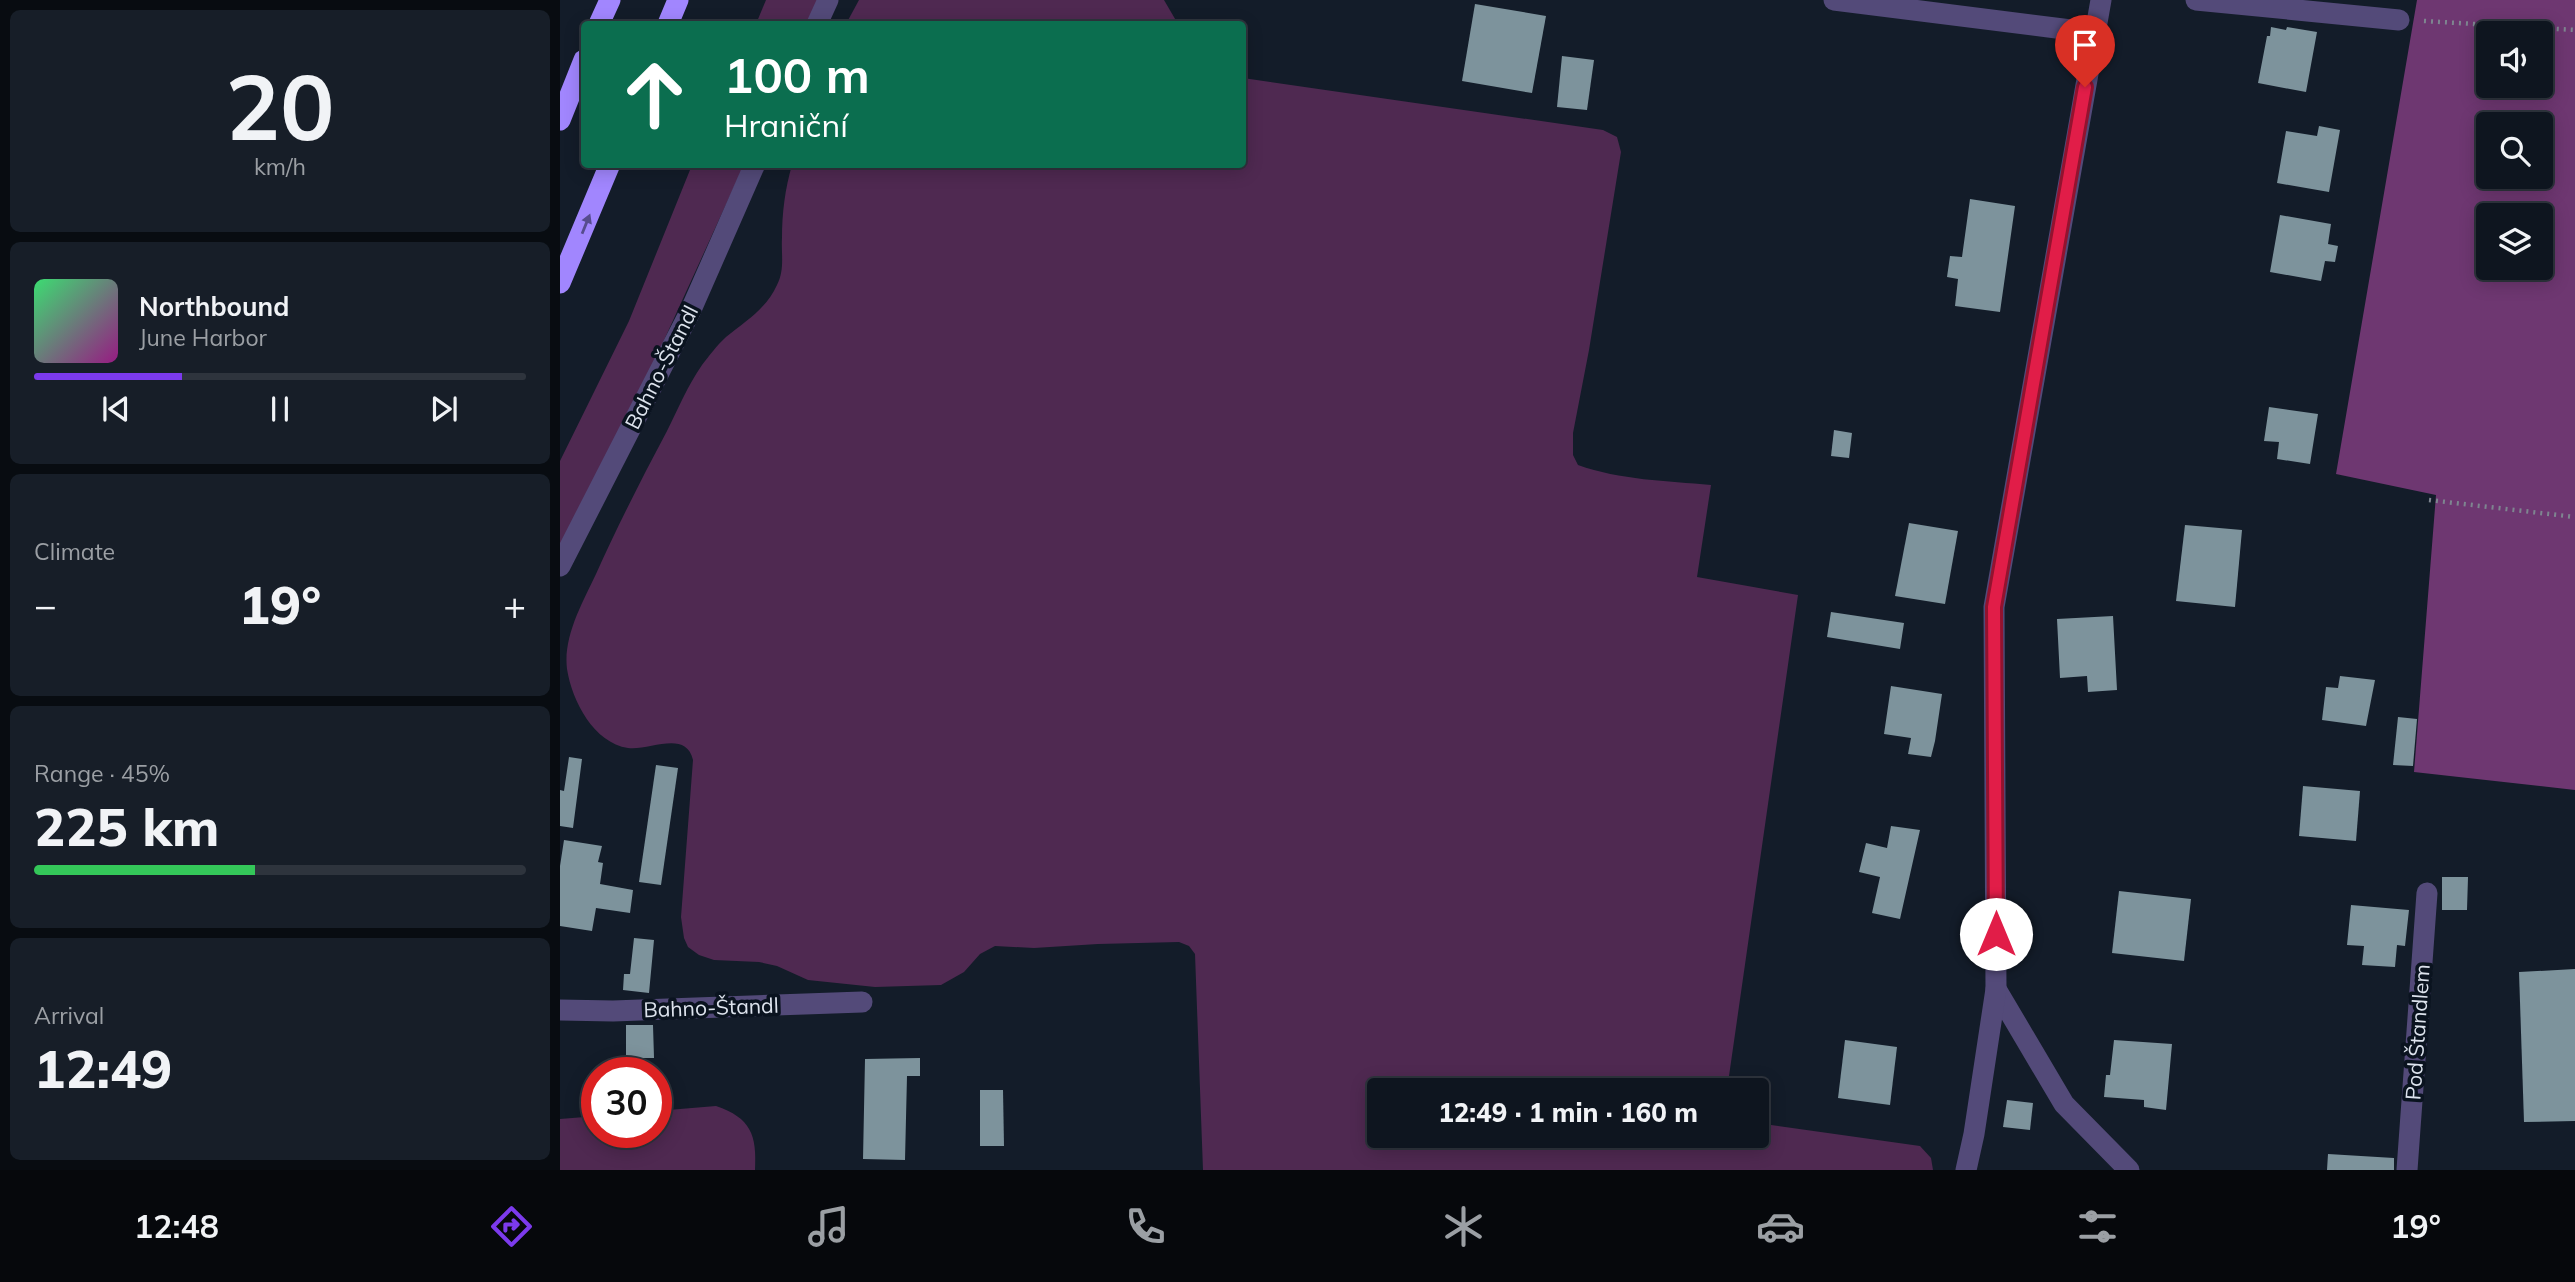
<!DOCTYPE html>
<html lang="en">
<head>
<meta charset="utf-8">
<style>
	:root { --surface:#0e151f; --page:#171e28; --text:#f1f3f6; --muted:#9b9fa4; --line:#2e343d; --accent:#7c3aed }
	body { margin:0; font-family:Mulish,sans-serif; background:var(--page); color:var(--text); height:100vh; display:flex; flex-direction:column; font-size:26px; white-space:nowrap }
	* { box-sizing:border-box; margin:0 }
	p { font-size:23px; color:var(--muted) }
	.icon { flex:none; width:38px; height:38px; fill:none; stroke:currentColor; stroke-width:2; stroke-linecap:round; stroke-linejoin:round }
	.map { position:relative; flex:1; overflow:hidden }
	.drawer { display:flex; flex-direction:column; gap:10px; padding:10px; background:#080c11; width:560px }
	.drawer>* { flex:none }
	.guide { position:absolute; left:21px; top:21px; width:665px; height:147px; border-radius:7px; box-shadow:0 4px 18px #0003,0 0 0 2px var(--line); background:#0b6e4f; color:#fff; overflow:hidden }
	.fabs { position:absolute; left:1916px; top:21px; display:grid; gap:14px }
	.fabs a { display:grid; place-items:center; width:77px; height:77px; border-radius:7px; background:var(--surface); box-shadow:0 4px 18px #0003,0 0 0 2px var(--line); font-size:35px }
	.speed { position:absolute; left:21px; top:1057px; display:flex; gap:14px; font-size:35px; font-weight:700; text-align:center }
	.speed>* { display:grid; place-content:center; width:91px; height:91px; border-radius:50%; background:var(--surface); box-shadow:0 4px 18px #0003,0 0 0 2px var(--line); line-height:1 }
	.speed .limit { border:10px solid #d22; background:#fff; color:#111 }
	.pin { position:absolute; display:grid; place-items:center; width:60px; height:60px; color:#fff; margin:-72px -30px; border-radius:50% 50% 50% 0; rotate:-45deg; box-shadow:0 0 7px #0007 }
	.pin .icon { rotate:45deg }
	.me { position:absolute; width:77px; margin:-38px; rotate:0deg; stroke-linejoin:round; filter:drop-shadow(0 0 5px #0008) }
	.turn { display:flex; align-items:center; gap:24px; height:147px; padding:0 28px; font-size:32px }
	.turn .icon { width:91px; height:91px; stroke-width:2.5 }
	.turn b { display:block; font-size:49px; line-height:60px }
	.big { font-size:52px; font-weight:800; line-height:1.1 }
	.drawer .widget { flex:1; display:flex; flex-direction:column; justify-content:center; gap:10px; min-width:0; padding:0 24px; border-radius:10px; background:var(--page) }
	.drawer .dial { align-items:center; gap:0 }
	.dial b { font-size:91px; line-height:1 }
	.song { display:flex; align-items:center; gap:21px }
	.cover { width:84px; height:84px; border-radius:10px; background:linear-gradient(135deg,hsl(140 70% 55%),hsl(310 70% 35%)) }
	.played { height:7px; border-radius:4px; background:linear-gradient(90deg,var(--accent) 30%,var(--line) 30%) }
	.keys { display:flex; justify-content:space-around; direction:ltr }
	.heat { display:flex; justify-content:space-between; align-items:center; font-size:38px; direction:ltr }
	.charge { height:10px; border-radius:5px; background:linear-gradient(90deg,#34c759 45%,var(--line) 0) }
	.trip { position:absolute; left:807px; top:1078px; width:402px; height:70px; border-radius:7px; background:var(--surface); box-shadow:0 4px 18px #0003,0 0 0 2px var(--line); font-weight:800; line-height:70px; text-align:center }
	.tabs { display:flex; height:112px; justify-content:space-around; align-items:center; background:#06080c; color:var(--muted) }
	.tabs .icon { width:49px; height:49px }
	.tabs .active { color:var(--accent) }
	.tabs b { font-size:32px; color:var(--text) }
	main { display:flex; flex:1; min-height:0 }
	.map>svg:first-child { display:block }
	.green { fill:#4f2951 }
	.forest { fill:#6e3771; fill-rule:evenodd }
	.building { fill:#7d939c }
	.lines { fill:none; stroke-linecap:round; stroke-linejoin:round }
	.path { stroke:#7e8590; stroke-width:4.5; stroke-dasharray:2 5; stroke-linecap:butt }
	.minor { stroke:#534a79; stroke-width:21 }
	.highway { stroke:#a186fe; stroke-width:21 }
	.oneway { fill:#564c8e }
	.route-casing { stroke:#92132f; stroke-width:18 }
	.route { stroke:#e11d48; stroke-width:12 }
	.labels { text-anchor:middle; dominant-baseline:central; stroke-width:7; stroke-linejoin:round; paint-order:stroke }
	.street-label { font-size:21px; fill:#dde3ed; stroke:#0a131f }
</style>
</head>
<body>
<main>
<section class="drawer">
<div class="widget dial"><b>20</b><p>km/h</p></div>
<div class="widget">
<div class="song"><i class="cover"></i><div><b>Northbound</b><p>June Harbor</p></div></div>
<div class="played"></div>
<div class="keys"><svg class="icon" aria-label="previous" viewBox="0 0 24 24"><path d="M18 5L8 12l10 7zM5 5v14"/></svg><svg class="icon" aria-label="pause" viewBox="0 0 24 24"><path d="M8 5v14M16 5v14"/></svg><svg class="icon" aria-label="next" viewBox="0 0 24 24"><path d="M6 5l10 7-10 7zM19 5v14"/></svg></div>
</div>
<div class="widget"><p>Climate</p>
<div class="heat"><a>−</a><b class="big">19°</b><a>+</a></div>
</div>
<div class="widget"><p>Range · 45%</p><b class="big">225 km</b><div class="charge"></div></div>
<div class="widget"><p>Arrival</p><b class="big">12:49</b></div>
</section>
<div class="map">
<svg width="2015" height="1170" viewBox="0 0 2015 1170">
	<rect width="100%" height="100%" fill="#131c29"/>
	<g class="green">
		<polygon points="206,0 259,0 248,24 196,24"/>
		<polygon points="299,0 604,0 618,24 286,24"/>
		<path d="M683,78L1043,130L1057,137L1061,152L1029,350L1013,433V455L1018,465C1060,480 1107,481 1151,485L1137,577L1238,595L1167,1090H819V1136H1197V1123L1360,1146L1371,1158L1373,1170H643L635,954L629,946L619,942L538,944L474,948L435,946L420,954L404,972L381,985L315,987L248,980L217,966L199,962L154,960L139,955L128,947L124,938L121,917L133,760C126,729 89,751 68,748C34,743 12,701 7,669C3,636 23,602 36,574C58,525 82,478 107,431C118,409 128,385 142,365C149,356 157,345 166,337C186,321 206,309 217,285C225,269 221,254 222,238C222,213 225,189 232,165L682,164Z"/>
		<polygon points="132,165 184,165 94,362 0,545 0,461 69,321"/>
		<path d="M156,1106C191,1118 197,1135 195,1170H0V1119L37,1116V1132H96V1111Z"/>
	</g>
	<path class="forest" d="M1857,0H2015V790L1854,772L1876,495L1776,474ZM1928,33H1981V86H1928ZM1928,124H1981V177H1928ZM1928,215H1981V268H1928Z"/>
	<g class="building">
		<polygon points="915,4 986,16 972,93 902,81"/>
		<polygon points="1711,27 1726,30 1727,27 1757,32 1746,92 1698,83 1707,36 1710,36"/>
		<polygon points="1002,56 1034,60 1027,110 997,107"/>
		<polygon points="1759,126 1780,130 1769,192 1717,183 1726,131 1757,136"/>
		<polygon points="1410,199 1455,206 1440,312 1395,306 1398,279 1387,277 1390,256 1402,257"/>
		<polygon points="1720,215 1771,224 1768,244 1778,246 1775,262 1765,261 1761,281 1710,272"/>
		<polygon points="1709,407 1758,414 1750,464 1717,459 1719,442 1704,441"/>
		<polygon points="1274,430 1292,433 1289,458 1271,456"/>
		<polygon points="1349,523 1398,531 1385,604 1335,596"/>
		<polygon points="1625,525 1682,530 1675,607 1616,601"/>
		<polygon points="1271,612 1344,623 1340,649 1267,637"/>
		<polygon points="1553,616 1557,690 1528,692 1527,676 1500,678 1497,619"/>
		<polygon points="1780,676 1815,680 1806,726 1762,720 1766,687 1778,688"/>
		<polygon points="1331,686 1382,694 1375,741 1371,757 1348,754 1351,738 1324,734"/>
		<polygon points="1838,717 1857,719 1853,766 1833,765"/>
		<polygon points="9,757 22,759 13,828 0,826 0,790 4,791"/>
		<polygon points="96,765 118,768 101,885 79,882"/>
		<polygon points="1743,786 1800,791 1796,841 1739,836"/>
		<polygon points="1331,826 1360,830 1340,919 1312,913 1320,877 1299,872 1306,843 1327,848"/>
		<polygon points="4,840 42,846 38,862 43,863 40,884 73,890 70,913 36,908 32,931 0,926 0,866"/>
		<polygon points="1882,877 1908,877 1907,910 1882,910"/>
		<polygon points="1559,891 1631,899 1624,961 1552,953"/>
		<polygon points="1791,905 1849,910 1845,946 1837,945 1835,967 1802,965 1804,946 1787,945"/>
		<polygon points="74,938 94,940 89,993 63,990 64,974 70,974"/>
		<polygon points="2015,969 2015,1121 1964,1122 1959,972"/>
		<polygon points="66,1025 93,1025 94,1058 66,1058"/>
		<polygon points="1285,1040 1337,1047 1330,1105 1278,1098"/>
		<polygon points="1554,1040 1612,1044 1606,1110 1584,1107 1584,1100 1544,1097 1546,1075 1550,1075"/>
		<polygon points="360,1058 360,1076 347,1076 345,1160 303,1159 305,1059"/>
		<polygon points="420,1090 443,1090 444,1146 420,1146"/>
		<polygon points="1447,1100 1473,1103 1470,1130 1443,1127"/>
		<polygon points="1768,1154 1834,1158 1834,1170 1767,1170"/>
	</g>
	<g class="lines">
		<g class="path">
			<polyline points="1864,21 2015,30"/>
			<polyline points="1869,500 2015,517"/>
		</g>
		<g class="minor">
			<polyline points="1274,0 1535,33"/>
			<polyline points="1636,0 1839,20"/>
			<polyline points="257,24 268,0"/>
			<polyline points="0,566 130,312 195,164"/>
			<polyline points="1436,989 1504,1104 1569,1170"/>
			<polyline points="0,1010 53,1011 302,1002"/>
			<polyline points="1406,1170 1414,1134 1436,989 1434,607 1541,0"/>
			<polyline points="1847,1170 1867,893"/>
		</g>
		<g class="highway">
			<polyline points="39,24 50,0"/>
			<polyline points="108,24 118,0"/>
			<polyline points="0,120 24,60"/>
			<polyline points="0,283 50,164"/>
		</g>
	</g>
	<defs><path id="oneway-solid" d="M-6-.8H1V-3.2L6.5 0L1 3.2V.8H-6Z" transform="scale(1.75)"/></defs>
	<use class="oneway" href="#oneway-solid" transform="translate(26 224) rotate(-68)"/>
	<g class="lines">
		<g class="route-casing">
			<polyline id="route" points="1436,934 1434,607 1525,87"/>
		</g>
		<use href="#route" class="route"/>
	</g>
	<g class="labels">
		<g class="street-label">
			<text transform="translate(101 367) rotate(-63)">Bahno-Štandl</text>
			<text transform="translate(151 1007) rotate(-2)">Bahno-Štandl</text>
			<text transform="translate(1857 1032) rotate(-86)">Pod Štandlem</text>
		</g>
	</g>
</svg>
<div class="fabs">
<a><svg class="icon" aria-label="sound" viewBox="0 0 24 24"><path d="M4 9h4l5-4v14l-5-4H4zM17 9q2 3 0 6"/></svg></a>
<a><svg class="icon" aria-label="search" viewBox="0 0 24 24"><circle cx="10" cy="10" r="6"/><path d="M15 15l6 6"/></svg></a>
<a><svg class="icon" aria-label="layers" viewBox="0 0 24 24"><path d="M12 4l9 5-9 5-9-5zM3 14l9 5 9-5"/></svg></a>
</div>
<div class="speed"><div class="limit">30</div></div>
<div class="pin" style="left:1525px;top:87px;background:#d93025"><svg class="icon" aria-label="arrive" viewBox="0 0 24 24"><path d="M6 21V4h12l-3 4 3 4H6"/></svg></div>
<svg class="me" style="left:1436px;top:934px" viewBox="-20 -20 40 40"><circle r="19" fill="#fff"/><path d="M0-13L10 11 0 6-10 11z" fill="#e11d48"/></svg>
<div class="trip">12:49 · 1 min · 160 m</div>
<div class="guide">
<div class="turn"><svg class="icon" aria-label="ahead" viewBox="0 0 24 24"><path d="M12 20V5M6 11l6-6 6 6"/></svg><div><b>100 m</b>Hraniční</div></div>
</div>
</div>
</main>
<nav class="tabs">
<b>12:48</b>
<svg class="icon active" aria-label="directions" viewBox="0 0 24 24"><path d="M12 3l9 9-9 9-9-9zM9 14v-3h6M13 9l2 2-2 2"/></svg>
<svg class="icon" aria-label="music" viewBox="0 0 24 24"><path d="M9 18V5l10-2v13"/><circle cx="6" cy="18" r="3"/><circle cx="16" cy="16" r="3"/></svg>
<svg class="icon" aria-label="phone" viewBox="0 0 24 24"><path d="M5 4h4l2 5-3 2q2 4 5 5l2-3 5 2v4C11 20 4 13 5 4z"/></svg>
<svg class="icon" aria-label="climate" viewBox="0 0 24 24"><path d="M12 3v18M4 7l16 10M4 17L20 7"/></svg>
<svg class="icon" aria-label="car" viewBox="0 0 24 24"><path d="M5 17H2v-5l4-1 3-4h7l3 4 3 1v5h-3M9 17h6M6 11h13"/><circle cx="7" cy="17" r="2"/><circle cx="17" cy="17" r="2"/></svg>
<svg class="icon" aria-label="filters" viewBox="0 0 24 24"><path d="M4 7h16M4 17h16"/><circle cx="9" cy="7" r="2"/><circle cx="15" cy="17" r="2"/></svg>
<b>19°</b>
</nav>
</body>
</html>
